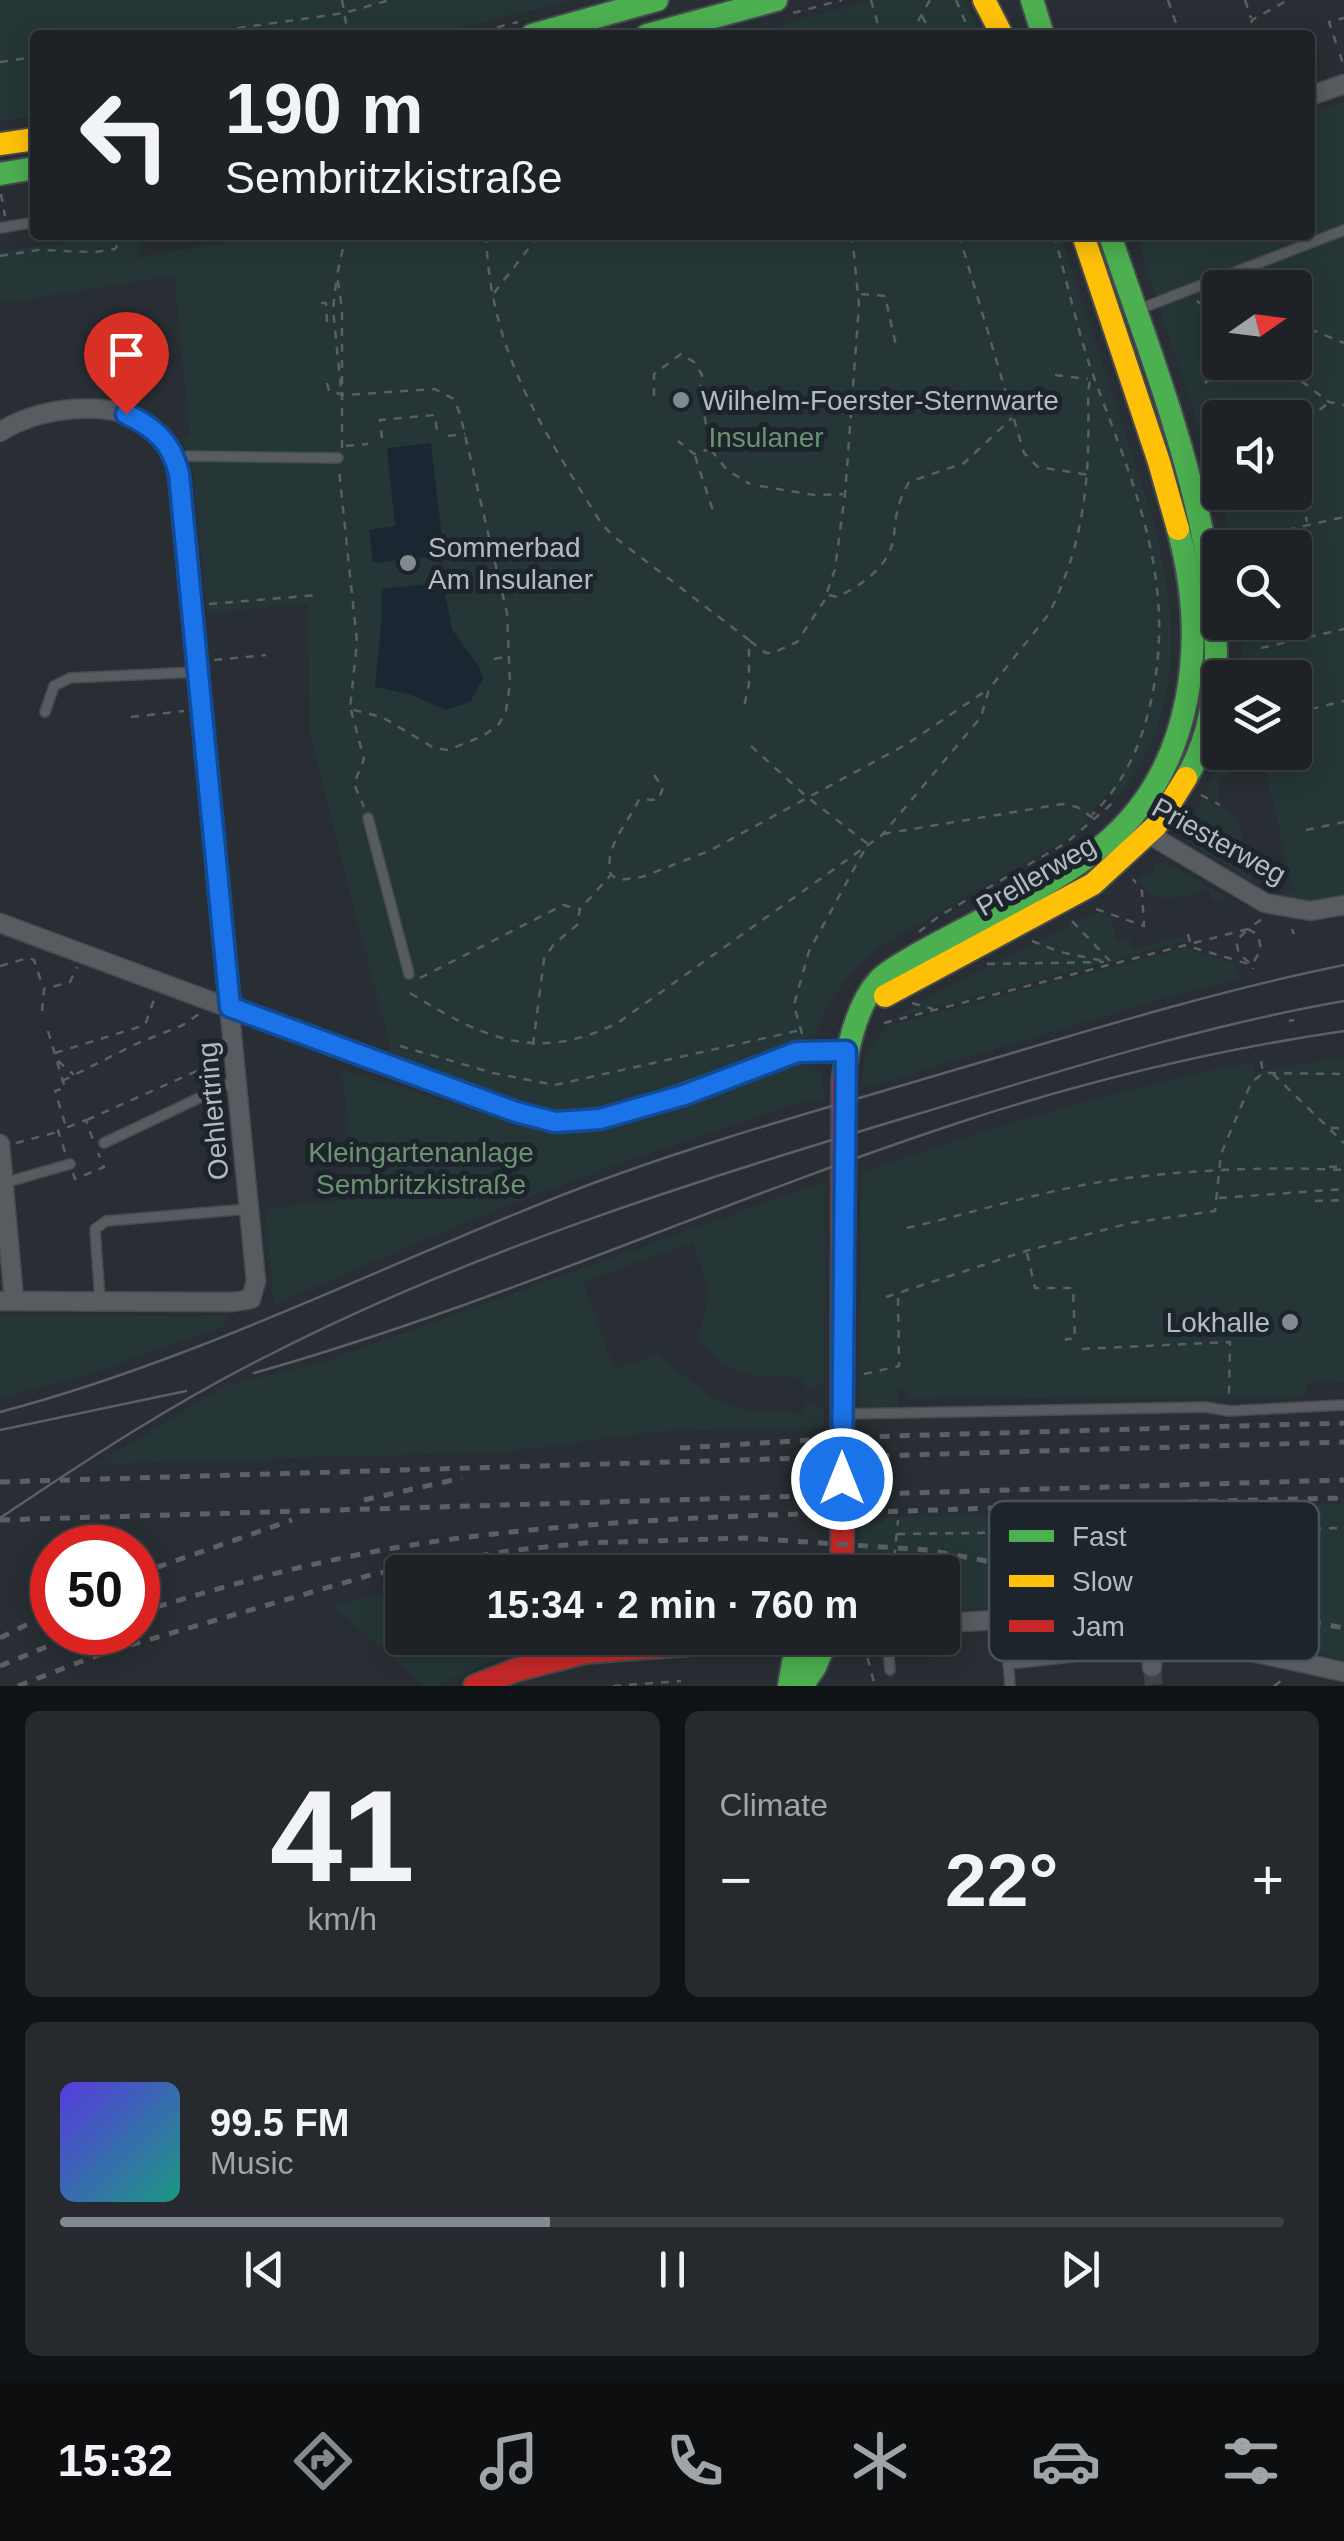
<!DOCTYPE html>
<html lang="en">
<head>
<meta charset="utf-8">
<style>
	:root { --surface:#1e2226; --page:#262a2e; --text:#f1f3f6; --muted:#a1a4a7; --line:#3c3f43; --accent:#828a91 }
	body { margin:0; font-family:Helvetica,sans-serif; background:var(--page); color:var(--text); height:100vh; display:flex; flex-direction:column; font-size:38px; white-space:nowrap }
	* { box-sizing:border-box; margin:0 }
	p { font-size:32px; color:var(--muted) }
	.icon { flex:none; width:55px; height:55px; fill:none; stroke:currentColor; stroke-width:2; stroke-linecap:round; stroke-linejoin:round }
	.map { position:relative; height:1686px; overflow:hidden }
	.details { display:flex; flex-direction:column; gap:25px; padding:25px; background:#101315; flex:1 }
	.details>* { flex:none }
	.top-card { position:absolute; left:30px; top:30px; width:1285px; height:210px; border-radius:10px; box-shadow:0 5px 25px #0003,0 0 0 2px var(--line); background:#1e2226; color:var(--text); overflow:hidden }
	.needle { width:65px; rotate:76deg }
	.controls { position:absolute; left:1202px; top:270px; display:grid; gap:20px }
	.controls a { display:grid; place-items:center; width:110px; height:110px; border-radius:10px; background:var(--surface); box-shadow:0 5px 25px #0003,0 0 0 2px var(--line); font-size:50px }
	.speed { position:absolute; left:30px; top:1525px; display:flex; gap:20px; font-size:50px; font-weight:700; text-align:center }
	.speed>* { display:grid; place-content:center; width:130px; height:130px; border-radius:50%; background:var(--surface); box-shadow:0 5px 25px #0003,0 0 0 2px var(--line); line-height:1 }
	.speed .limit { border:15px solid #d22; background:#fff; color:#111 }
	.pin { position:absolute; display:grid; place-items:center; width:85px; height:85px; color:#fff; margin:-102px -42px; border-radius:50% 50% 50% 0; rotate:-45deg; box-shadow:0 0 10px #0007 }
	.pin .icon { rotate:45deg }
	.me { position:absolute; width:110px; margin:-55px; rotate:0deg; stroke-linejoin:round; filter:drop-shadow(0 0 8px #0008) }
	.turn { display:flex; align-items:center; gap:35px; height:210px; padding:0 30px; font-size:45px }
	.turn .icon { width:130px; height:130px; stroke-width:2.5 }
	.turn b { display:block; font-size:70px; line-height:85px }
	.big { font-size:75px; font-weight:600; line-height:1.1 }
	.details .card { flex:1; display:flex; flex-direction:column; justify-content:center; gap:15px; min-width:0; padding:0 35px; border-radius:15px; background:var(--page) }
	.details .dial { align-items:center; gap:0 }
	.dial b { font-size:130px; line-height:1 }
	.song { display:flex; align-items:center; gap:30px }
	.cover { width:120px; height:120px; border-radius:15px; background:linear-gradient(135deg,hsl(250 70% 55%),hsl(170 70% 35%)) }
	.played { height:10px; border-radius:5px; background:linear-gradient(90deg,var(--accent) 40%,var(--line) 40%) }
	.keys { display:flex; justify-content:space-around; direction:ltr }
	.heat { display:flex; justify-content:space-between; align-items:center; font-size:55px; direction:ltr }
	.details .tiles { flex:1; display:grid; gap:25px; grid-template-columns:1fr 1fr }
	.card:last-child { grid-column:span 2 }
	.trip { position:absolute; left:385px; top:1555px; width:575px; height:100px; border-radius:10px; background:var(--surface); box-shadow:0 5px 25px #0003,0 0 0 2px var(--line); font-weight:600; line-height:100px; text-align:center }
	.dock { display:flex; height:160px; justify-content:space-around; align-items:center; background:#0c0e0f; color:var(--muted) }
	.dock .icon { width:70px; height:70px }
	.dock .on { color:var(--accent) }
	.dock b { font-size:45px; color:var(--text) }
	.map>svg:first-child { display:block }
	.green { fill:#263637; fill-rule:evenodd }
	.water { fill:#1a2733 }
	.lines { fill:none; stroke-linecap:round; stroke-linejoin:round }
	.street-tunnel { stroke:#3d4349; stroke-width:18; stroke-dasharray:18 9; stroke-linecap:butt }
	.lane-casing { stroke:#464b50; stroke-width:12 }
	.street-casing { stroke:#464b50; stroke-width:21 }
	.fast-casing { stroke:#464b50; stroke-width:26 }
	.slow-casing { stroke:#464b50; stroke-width:26 }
	.jam-casing { stroke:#464b50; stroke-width:26 }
	.path { stroke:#5a6062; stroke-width:2.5; stroke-dasharray:8 8; stroke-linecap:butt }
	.lane { stroke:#585c61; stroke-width:9 }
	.street { stroke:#585c61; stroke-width:18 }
	.fast { stroke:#4caf50; stroke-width:22 }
	.slow { stroke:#ffc107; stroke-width:22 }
	.jam { stroke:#c62828; stroke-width:22 }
	.tram { stroke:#5c6064; stroke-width:2.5 }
	.rail { stroke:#5c6064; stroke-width:5; stroke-dasharray:10 10; stroke-linecap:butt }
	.route-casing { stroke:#114b97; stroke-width:25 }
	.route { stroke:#1a73e8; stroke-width:18 }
	.poi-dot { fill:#828a91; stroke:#1d242c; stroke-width:4 }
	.labels { text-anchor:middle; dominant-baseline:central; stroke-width:10; stroke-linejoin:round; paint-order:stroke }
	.poi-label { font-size:28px; fill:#b2bbc4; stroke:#1d242c; text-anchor:start }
	.park-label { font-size:28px; fill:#6c9272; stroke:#1d242c }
	.street-label { font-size:28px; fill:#b2bbc4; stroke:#1d242c }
	.key { fill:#1d242c; stroke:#4a515a; stroke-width:2.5 }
	.key-label { font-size:28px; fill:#b2bbc4 }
</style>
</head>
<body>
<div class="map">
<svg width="1344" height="1686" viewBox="0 0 1344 1686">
	<rect width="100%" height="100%" fill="#282e33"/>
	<g class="green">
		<polygon points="0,0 572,0 434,35 35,35 35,116 0,121"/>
		<polygon points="873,0 965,0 981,35 741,35"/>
		<path d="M1344,102V892L1343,899L1320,904L1285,902L1281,894L1293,890L1266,769L1256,771L1252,758L1224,764L1227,777L1217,779L1219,802L1205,794L1224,753L1295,752V678L1242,677L1244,623L1295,622V548L1233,547L1219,491L1136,235H1310V113ZM1220,288H1295V362H1220ZM1220,418H1295V492H1220Z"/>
		<path d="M112,235H145L138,258L263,235H1060C1080,295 1100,355 1120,416C1155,524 1201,645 1145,754C1137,770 1128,786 1114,797L1109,792L1086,819L1088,822L1064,841L880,946C848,971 830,997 815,1035L797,1040V1046L682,1089L571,1117L526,1110L387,1055L390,1047L310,734L308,604L207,613L193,471L182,440L190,434L174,276L0,303V252Z"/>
		<polygon points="1203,799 1227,809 1238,820 1253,882 1188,842 1183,836"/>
		<path d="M1167,863L1227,897L1213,901L1209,889C1179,897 1161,908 1137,881L1144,875L1148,877L1155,870L1154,864Z"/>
		<polygon points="1094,913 1111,917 1117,941 1129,938 1133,949 1185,935 1187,941 894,1018 925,998"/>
		<polygon points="1185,948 1234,963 1240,979 1179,994 861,1089 865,1053 889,1025"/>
		<path d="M1344,1057V1382L1306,1383L1305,1396L907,1399L906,1389L898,1390V1408L860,1410L861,1173C994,1127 1114,1089 1253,1062L1255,1072Z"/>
		<path d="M798,1064L810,1065L821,1072L825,1100C792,1100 747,1121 715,1132C564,1179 419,1241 274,1305L265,1209L356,1199L342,1070L538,1130L576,1133L638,1119Z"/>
		<polygon points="825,1181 824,1382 805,1391 804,1378 752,1375 721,1364 699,1340 709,1289 693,1242 583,1282 614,1369 657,1355 718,1401 753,1412 805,1414 805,1402 824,1409 824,1428 659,1431 504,1452 97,1464 227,1385 323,1362"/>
		<polygon points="0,1316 228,1316 223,1327 74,1379 0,1398"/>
		<polygon points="1344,1504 1344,1659 1086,1603 943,1611 942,1572 860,1572 860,1522 874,1520 875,1523 881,1523 883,1518 982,1516 983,1521 993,1521 994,1516 1096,1512 1097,1518 1107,1517 1107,1512 1206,1509 1207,1515 1219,1514 1219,1508"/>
		<polygon points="402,1589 402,1638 504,1638 508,1654 435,1686 424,1686 334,1606"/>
	</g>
	<g class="water">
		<polygon points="431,443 444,555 373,563 369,530 395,526 387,448"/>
		<polygon points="443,582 452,629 479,667 483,679 470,702 446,710 409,694 375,687 382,616 381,589"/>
	</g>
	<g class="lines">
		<polyline class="street-tunnel" points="1152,1667 1154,1686"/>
		<g class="lane-casing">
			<g id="lane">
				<polyline points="0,228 35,222"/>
				<polyline points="1137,310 1344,230"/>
				<polyline points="177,461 188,456 338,458"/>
				<polyline points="45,712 54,686 70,678 196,672"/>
				<polyline points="368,818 409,974"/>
				<polyline points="104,1143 235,1081"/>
				<polyline points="4,1183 70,1164"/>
				<polyline points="100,1300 95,1229 106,1221 248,1209"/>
				<polyline points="845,1414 1205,1407 1229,1411 1344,1405"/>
				<polyline points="1005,1619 1010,1686"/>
				<polyline points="887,1638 890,1670"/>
				<polyline points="1008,1664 1097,1654"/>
			</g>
		</g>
		<g class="street-casing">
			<g id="street">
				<polyline points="1310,96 1344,84"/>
				<path d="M0,432C38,407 109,398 149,425C162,434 170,447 176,462L256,1281L251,1299L233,1302L0,1301"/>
				<polyline points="1140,829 1265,903 1310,911 1344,905"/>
				<polyline points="0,923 383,1065 529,1117 555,1123 584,1121 640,1108 797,1052 846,1051"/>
				<polyline points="0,1144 14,1300"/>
				<polyline points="942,1623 1083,1615 1344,1672"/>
				<polyline points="1152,1667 1153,1630"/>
			</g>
		</g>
		<g class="fast-casing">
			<g id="fast">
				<polyline points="1032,0 1043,35"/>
				<polyline points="532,35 657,0"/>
				<polyline points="647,35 776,0"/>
				<polyline points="0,174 35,168"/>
				<path d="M1110,235C1156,376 1270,640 1186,778"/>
				<path d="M847,1056C852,1030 861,1000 879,980C892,965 964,930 985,918C1025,896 1066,875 1102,846C1196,769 1208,638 1178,529"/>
				<polyline points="789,1686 793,1663 805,1638"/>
				<polyline points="802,1686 815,1667 827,1638"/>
			</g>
		</g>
		<g class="slow-casing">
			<g id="slow">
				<polyline points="984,0 1002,35"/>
				<polyline points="0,144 35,139"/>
				<polyline points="1083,235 1159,462 1178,529"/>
				<polyline points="885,996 1093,884 1156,826 1186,778"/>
			</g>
		</g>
		<g class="jam-casing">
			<g id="jam">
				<polyline points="842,1572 843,1081 847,1056"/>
				<polyline points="475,1686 516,1670 586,1652 775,1638"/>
			</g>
		</g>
		<g class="path">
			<polyline points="342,0 348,35"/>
			<polyline points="871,0 881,35"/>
			<polyline points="956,0 971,35"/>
			<polyline points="1168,0 1180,35"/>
			<polyline points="1245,0 1251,18"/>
			<polyline points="793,13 842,0"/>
			<polyline points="922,16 932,35"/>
			<polyline points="190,35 344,13 390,0"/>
			<polyline points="466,35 518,22"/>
			<polyline points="910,35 930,0"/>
			<polyline points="1259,35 1251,29 1252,20 1288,0"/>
			<polyline points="1336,43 1329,22 1344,18"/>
			<polyline points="1340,54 1344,67"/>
			<polyline points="0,62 35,57"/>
			<polyline points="1,194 5,216"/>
			<path d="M486,235C490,352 542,428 601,523L613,536L749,640V684L744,707"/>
			<polyline points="959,235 1024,453 1038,467 1089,475"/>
			<path d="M1054,235C1068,284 1078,335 1096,383C1136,490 1177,584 1151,701C1141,746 1124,783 1092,815"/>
			<polyline points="0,256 38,250 96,252 115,249 124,235"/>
			<polyline points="336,283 333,309 341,389"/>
			<polyline points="494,293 539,235"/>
			<polyline points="861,294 885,296 897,350"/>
			<polyline points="1197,301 1220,319"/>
			<polyline points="321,303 326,303 327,322 332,322"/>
			<polyline points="1295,323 1344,343"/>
			<polyline points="1276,362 1329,402 1344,405"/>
			<polyline points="1055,375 1088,379"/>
			<polyline points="327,383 329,391 344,395 435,389 454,399 460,414 507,613 510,683 506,711 499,724 483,736 448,750 434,748 382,717 350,709 357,642 339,470"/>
			<polyline points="1205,383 1229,362"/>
			<polyline points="654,396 654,374 681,354 694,362 702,375 700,388 710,449 694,454 678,441"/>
			<polyline points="1295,430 1328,403"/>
			<polyline points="448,436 465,434"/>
			<polyline points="382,438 380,420 435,415 437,432"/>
			<polyline points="346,446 368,444"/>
			<polyline points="342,448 342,309 337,275 346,235"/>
			<polyline points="711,450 727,470 750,484"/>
			<polyline points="695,456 713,511"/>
			<polyline points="1295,470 1307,522"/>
			<polyline points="760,486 814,495 843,494"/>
			<polyline points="1256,537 1344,517"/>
			<polyline points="462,559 494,552"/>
			<path d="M829,595L837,597C862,585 891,566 894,535C896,513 898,502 909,482L964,463L1012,418"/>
			<polyline points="209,604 318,595"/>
			<polyline points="1237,622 1237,636"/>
			<polyline points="750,641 766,653 773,653 797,642 824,601 835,569 845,494 859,305 852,235"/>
			<polyline points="1261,648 1344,629"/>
			<polyline points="494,659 509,656"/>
			<polyline points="214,660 266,655"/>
			<polyline points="351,710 364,759 354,784 364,807"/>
			<polyline points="1295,713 1344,701"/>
			<polyline points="131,717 184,711"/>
			<polyline points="751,746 807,797 868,844"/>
			<path d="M654,775L663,788L658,800L639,799C628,824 603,847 611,875L619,880L642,877L709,851L907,744L987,690"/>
			<polyline points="1201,795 1220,805"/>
			<polyline points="1306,830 1344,822"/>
			<polyline points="883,834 1062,804 1077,807 1093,818"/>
			<polyline points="1096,909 1144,926 1142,891 1133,879"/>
			<polyline points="1072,921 1110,961"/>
			<polygon points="1248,929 1258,935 1261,949 1252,965 1239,954 1236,941"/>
			<polyline points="1292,929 1294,934"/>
			<polyline points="919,932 939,916 1066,843 1115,801"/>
			<polyline points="1188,934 1191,947 1252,965 1253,969"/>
			<polyline points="1032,941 1060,952 1109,962"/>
			<polyline points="987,964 1104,962"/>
			<polyline points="0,966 28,958 34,960 43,987"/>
			<polyline points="420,978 563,905 579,909"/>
			<path d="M410,993C483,1038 537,1064 619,1022L882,835L981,717L989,689L1049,614C1086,538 1090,476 1088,392L1090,380L1095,379"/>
			<polyline points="912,1003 933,1009"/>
			<polyline points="42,1011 44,989 70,982 77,967"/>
			<polyline points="1289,1021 1294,1020"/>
			<polyline points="884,1023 1248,929 1262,919"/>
			<polyline points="48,1031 65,1088 55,1091 66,1127"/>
			<polyline points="802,1034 794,1005 809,951 865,849"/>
			<polyline points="533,1045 544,959 554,944 577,925 580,909 610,876"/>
			<polyline points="400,1046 493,1073 555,1085 801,1030"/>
			<polyline points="55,1053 145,1025 155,997"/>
			<polyline points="58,1061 74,1075"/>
			<polyline points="1261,1061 1263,1072"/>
			<polyline points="1273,1074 1344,1143"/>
			<polyline points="62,1081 136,1044 183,1025 199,1014"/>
			<polyline points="87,1120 217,1062"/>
			<polyline points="1331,1128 1344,1128"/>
			<polyline points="16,1143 57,1132"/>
			<polyline points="65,1152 58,1131 86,1120 93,1140"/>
			<polyline points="1329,1167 1344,1166"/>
			<polyline points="73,1173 75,1179 104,1167 98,1153"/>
			<polyline points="1219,1198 1344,1189"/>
			<polyline points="1315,1201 1344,1200"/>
			<path d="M907,1228C971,1213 1036,1193 1100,1182C1175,1170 1269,1166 1344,1170"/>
			<polyline points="1027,1253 1035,1288 1073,1288 1075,1339 1066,1339 1066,1344"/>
			<polyline points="886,1297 1026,1251 1130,1223 1215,1211 1221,1154 1251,1083 1263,1073 1344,1074"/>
			<polyline points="1082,1349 1230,1342 1229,1397"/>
			<polyline points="864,1374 899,1366 898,1295"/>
			<polyline points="897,1534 1344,1528"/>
			<polyline points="891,1572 893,1571 898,1520"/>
			<polyline points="867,1642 868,1660 875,1686"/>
			<polyline points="613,1686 681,1681"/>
			<polyline points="1274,1686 1281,1681 1282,1674"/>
		</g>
		<use href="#lane" class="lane"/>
		<use href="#street" class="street"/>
		<use href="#fast" class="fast"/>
		<use href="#slow" class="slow"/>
		<use href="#jam" class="jam"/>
		<g class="tram">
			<path d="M254,1373C495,1305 723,1200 961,1122C1086,1081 1214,1050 1344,1031"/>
			<path d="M0,1412C198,1360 380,1266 570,1192C694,1144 823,1109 951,1071C1081,1033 1211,992 1344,965"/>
			<polyline points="0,1430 186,1391"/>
			<path d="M0,1518C88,1459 176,1401 271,1354C477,1249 700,1179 921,1113C1061,1071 1200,1026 1344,1001"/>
		</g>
		<g class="rail">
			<polyline points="680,1448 860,1437 1344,1423"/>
			<polyline points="0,1482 1344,1442"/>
			<polyline points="364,1500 462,1478"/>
			<polyline points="0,1520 1344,1480"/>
			<polyline points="138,1574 292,1520"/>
			<path d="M138,1613C241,1580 346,1553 453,1539C603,1519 755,1515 906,1511C1052,1506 1198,1501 1344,1498"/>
			<polyline points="0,1638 52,1612"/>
			<polyline points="0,1666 82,1632"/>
			<polyline points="18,1686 103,1653 374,1574 508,1551 584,1543 746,1538 928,1550 1344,1628"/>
		</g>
	</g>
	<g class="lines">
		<g class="route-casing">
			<path id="route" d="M126,414C154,427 172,442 179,474L230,1007L516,1112L555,1122L600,1119L684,1095L797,1052L846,1051L842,1479"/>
		</g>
		<use href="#route" class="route"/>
	</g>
	<g class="poi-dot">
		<circle cx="681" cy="400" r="10"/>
		<circle cx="408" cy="563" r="10"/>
		<circle cx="1290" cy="1322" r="10"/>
	</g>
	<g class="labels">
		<g class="poi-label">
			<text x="701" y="400">Wilhelm-Foerster-Sternwarte</text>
			<text x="428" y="547">Sommerbad<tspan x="428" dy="32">Am Insulaner</tspan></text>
			<text x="1270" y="1322" text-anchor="end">Lokhalle</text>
		</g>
		<g class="park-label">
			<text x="766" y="437">Insulaner</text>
			<text x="421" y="1152">Kleingartenanlage<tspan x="421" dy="32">Sembritzkistraße</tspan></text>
		</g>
		<g class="street-label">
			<text transform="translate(1219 841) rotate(29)">Priesterweg</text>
			<text transform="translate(1036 876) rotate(-30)">Prellerweg</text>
			<text transform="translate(213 1111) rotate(-95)">Oehlertring</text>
		</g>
	</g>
	<rect x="989" y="1501" width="330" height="160" rx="15" class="key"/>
	<rect x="1009" y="1530" width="45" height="12" fill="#4caf50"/>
	<rect x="1009" y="1575" width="45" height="12" fill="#ffc107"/>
	<rect x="1009" y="1620" width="45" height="12" fill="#c62828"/>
	<g class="key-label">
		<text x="1072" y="1546">Fast</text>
		<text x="1072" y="1591">Slow</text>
		<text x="1072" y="1636">Jam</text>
	</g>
</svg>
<div class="controls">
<a><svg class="needle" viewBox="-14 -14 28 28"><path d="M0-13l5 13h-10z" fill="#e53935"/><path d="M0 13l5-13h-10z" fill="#a1a4a7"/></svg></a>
<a><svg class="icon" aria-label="sound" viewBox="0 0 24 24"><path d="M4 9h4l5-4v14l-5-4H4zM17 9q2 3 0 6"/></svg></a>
<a><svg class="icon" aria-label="search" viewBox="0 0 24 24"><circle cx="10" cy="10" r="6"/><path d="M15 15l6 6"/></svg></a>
<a><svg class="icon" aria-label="layers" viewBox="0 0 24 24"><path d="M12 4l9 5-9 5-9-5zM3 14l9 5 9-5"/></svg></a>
</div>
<div class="speed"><div class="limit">50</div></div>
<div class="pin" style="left:126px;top:414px;background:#d93025"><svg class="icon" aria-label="arrive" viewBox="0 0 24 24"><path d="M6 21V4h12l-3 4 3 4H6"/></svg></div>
<svg class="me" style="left:842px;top:1479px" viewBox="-20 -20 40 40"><circle r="17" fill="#1a73e8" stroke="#fff" stroke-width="3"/><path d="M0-11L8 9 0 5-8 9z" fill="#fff"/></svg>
<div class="trip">15:34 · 2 min · 760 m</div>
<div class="top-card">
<div class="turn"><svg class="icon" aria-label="left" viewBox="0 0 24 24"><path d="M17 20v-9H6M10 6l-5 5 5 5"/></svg><div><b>190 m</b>Sembritzkistraße</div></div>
</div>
</div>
<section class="details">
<div class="tiles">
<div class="card dial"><b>41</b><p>km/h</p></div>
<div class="card"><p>Climate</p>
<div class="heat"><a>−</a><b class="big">22°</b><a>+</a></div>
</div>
<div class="card">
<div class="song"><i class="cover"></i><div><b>99.5 FM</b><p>Music</p></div></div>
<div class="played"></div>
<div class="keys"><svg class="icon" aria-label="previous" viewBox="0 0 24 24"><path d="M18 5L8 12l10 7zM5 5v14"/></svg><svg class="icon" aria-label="pause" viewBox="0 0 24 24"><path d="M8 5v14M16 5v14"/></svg><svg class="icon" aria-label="next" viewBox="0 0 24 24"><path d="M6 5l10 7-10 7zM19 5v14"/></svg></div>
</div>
</div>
</section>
<nav class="dock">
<b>15:32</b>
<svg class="icon on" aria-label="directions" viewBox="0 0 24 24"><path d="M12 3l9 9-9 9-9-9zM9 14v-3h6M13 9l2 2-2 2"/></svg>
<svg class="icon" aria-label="music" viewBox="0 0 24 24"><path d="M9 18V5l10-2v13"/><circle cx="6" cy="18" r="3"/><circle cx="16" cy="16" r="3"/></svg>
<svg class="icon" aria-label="phone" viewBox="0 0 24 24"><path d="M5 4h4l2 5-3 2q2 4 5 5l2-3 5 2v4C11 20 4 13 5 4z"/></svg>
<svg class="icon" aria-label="climate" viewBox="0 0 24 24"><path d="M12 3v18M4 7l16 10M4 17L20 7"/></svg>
<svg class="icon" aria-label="car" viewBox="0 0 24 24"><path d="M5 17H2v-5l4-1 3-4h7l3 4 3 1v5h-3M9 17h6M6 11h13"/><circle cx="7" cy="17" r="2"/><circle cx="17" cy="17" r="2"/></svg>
<svg class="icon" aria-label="filters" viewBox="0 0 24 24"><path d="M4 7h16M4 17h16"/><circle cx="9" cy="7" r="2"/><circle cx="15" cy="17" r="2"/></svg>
</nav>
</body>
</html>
